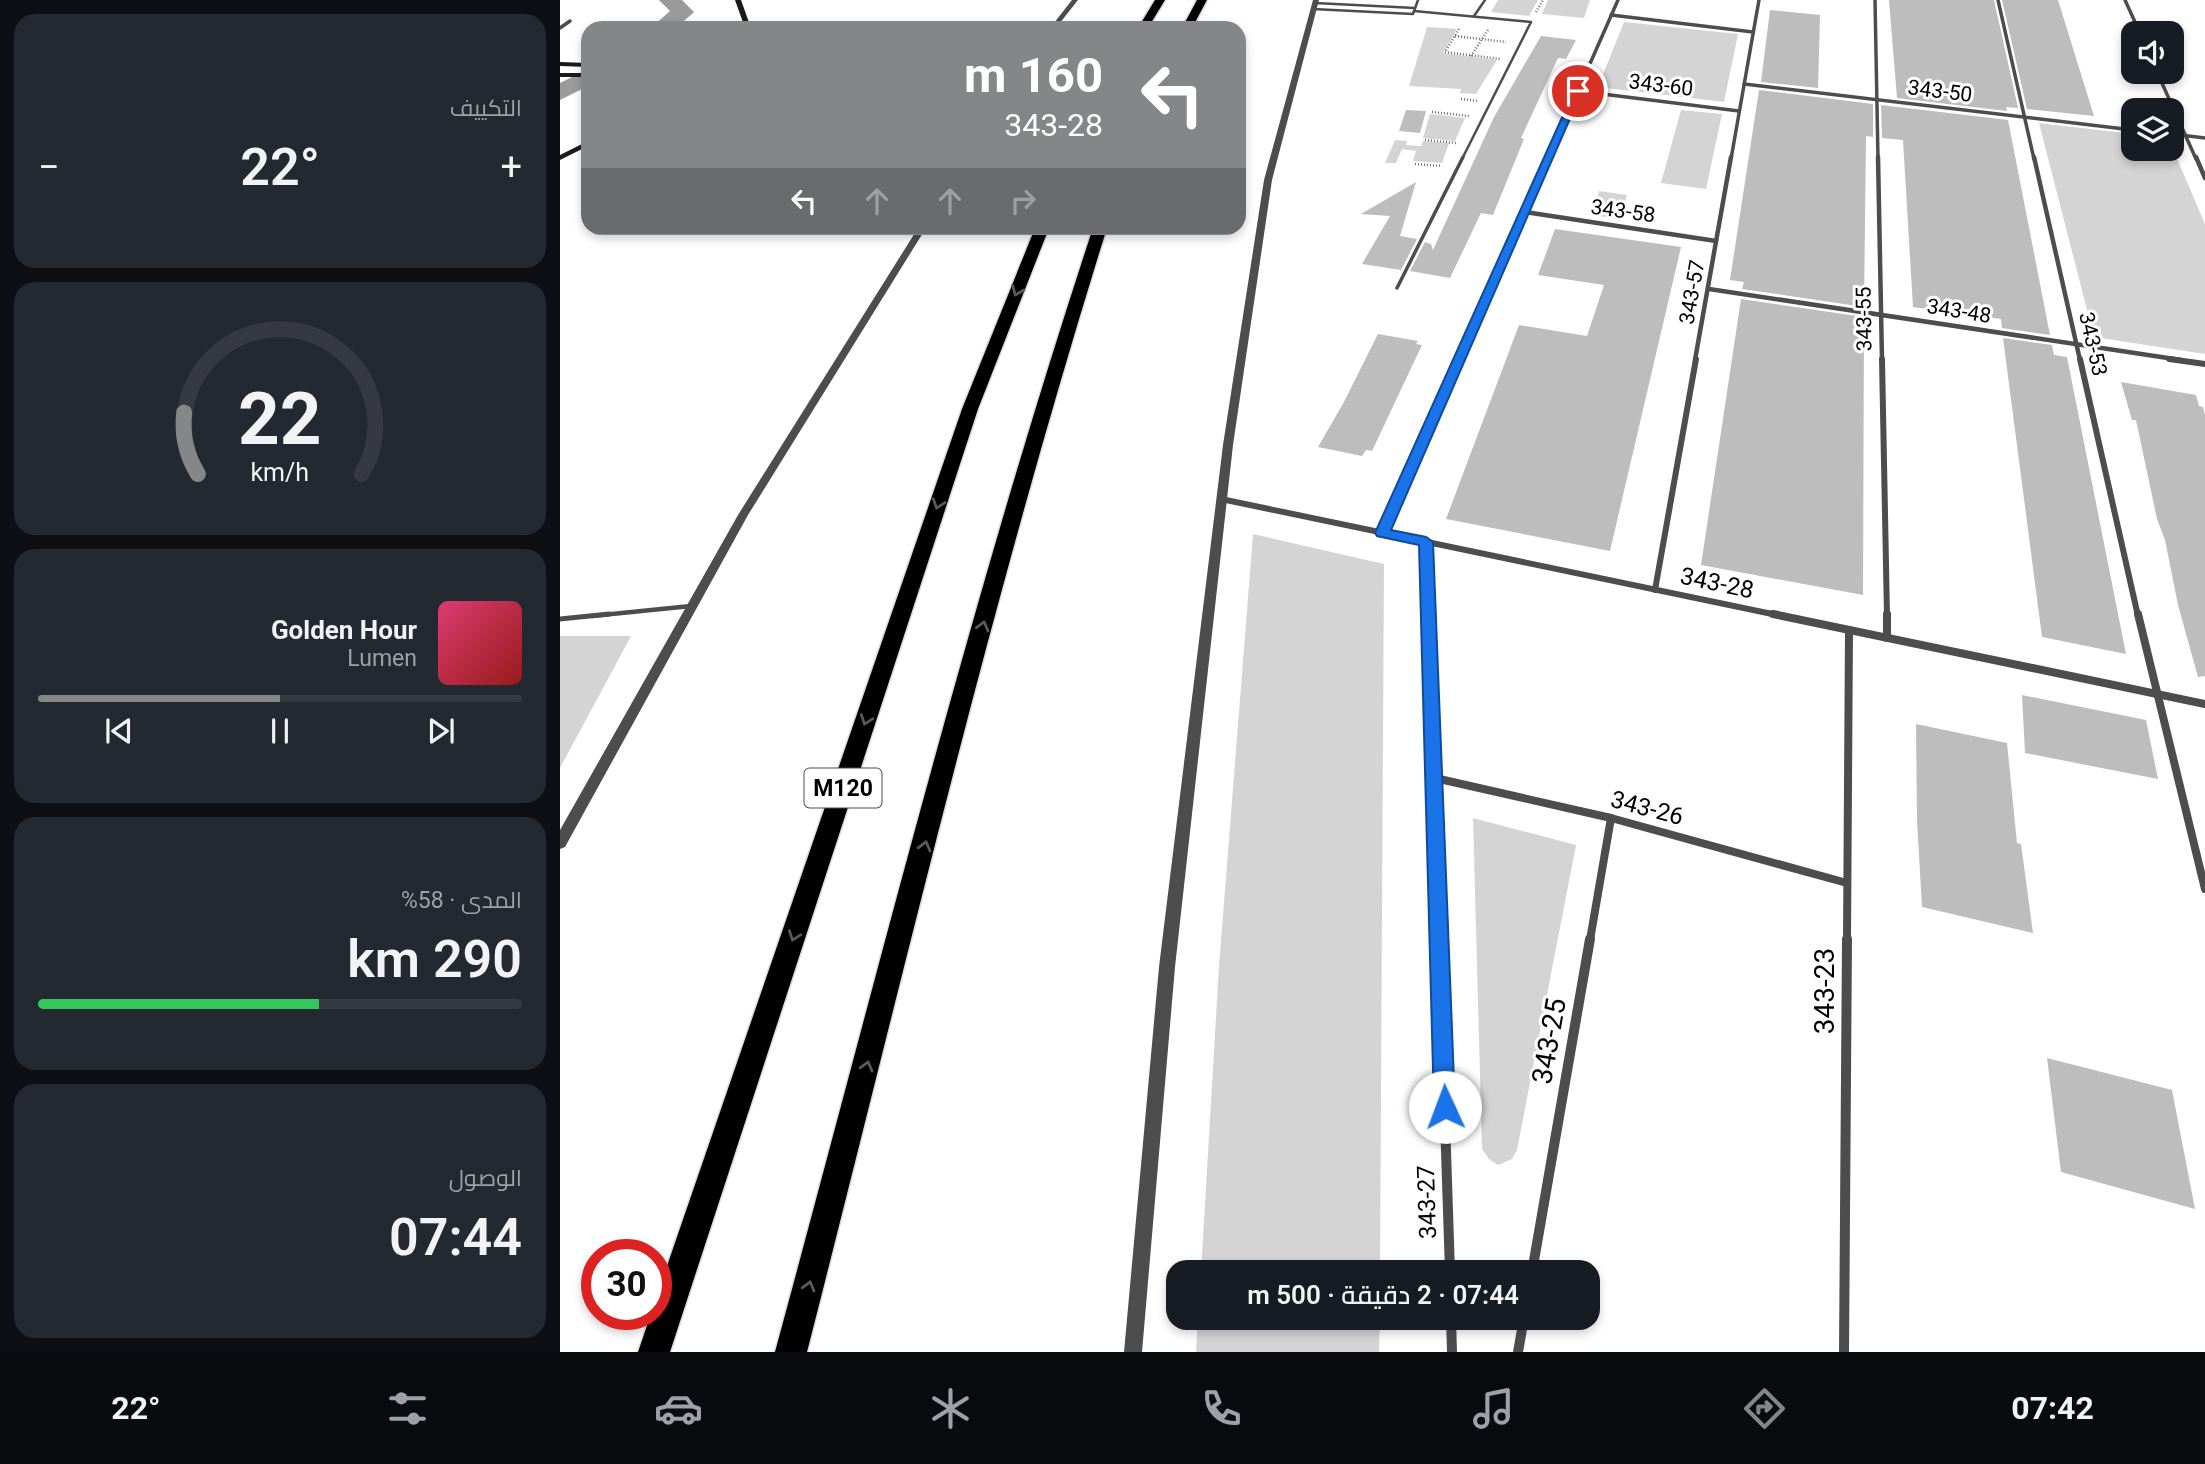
<!DOCTYPE html>
<html lang="ar">
<head>
<meta charset="utf-8">
<style>
	:root { --surface:#171b24; --page:#242831; --text:#f1f3f6; --muted:#9ea1a6; --line:#363941; --accent:#858687 }
	body { margin:0; font-family:Roboto,Cairo,sans-serif; background:var(--page); color:var(--text); direction:rtl; height:100vh; display:flex; flex-direction:column; font-size:26px; white-space:nowrap }
	* { box-sizing:border-box; margin:0 }
	p { font-size:23px; color:var(--muted) }
	.icon { flex:none; width:38px; height:38px; fill:none; stroke:currentColor; stroke-width:2; stroke-linecap:round; stroke-linejoin:round }
	.map { position:relative; flex:1; overflow:hidden; direction:ltr }
	.drawer { display:flex; flex-direction:column; gap:14px; padding:14px; background:#0d0f14; width:560px }
	.drawer>* { flex:none }
	.guide { position:absolute; left:21px; top:21px; width:665px; height:214px; border-radius:21px; box-shadow:0 4px 10px #0003; direction:rtl; background:#858687; color:#fff; overflow:hidden }
	.controls { position:absolute; left:1561px; top:21px; display:grid; gap:14px }
	.controls a { display:grid; place-items:center; width:63px; height:63px; border-radius:14px; background:var(--surface); box-shadow:0 4px 10px #0003; font-size:35px }
	.speed { position:absolute; left:21px; top:1239px; display:flex; gap:14px; font-size:35px; font-weight:700; text-align:center }
	.speed>* { display:grid; place-content:center; width:91px; height:91px; border-radius:50%; background:var(--surface); box-shadow:0 4px 10px #0003; line-height:1 }
	.speed .limit { border:10px solid #d22; background:#fff; color:#111 }
	.pin { position:absolute; display:grid; place-items:center; width:60px; height:60px; color:#fff; margin:-30px; border:4px solid #fff; border-radius:50%; box-shadow:0 2px 7px #0007 }
	.me { position:absolute; width:77px; margin:-38px; rotate:358deg; stroke-linejoin:round; filter:drop-shadow(0 0 5px #0008) }
	.turn { display:flex; align-items:center; gap:24px; height:147px; padding:0 28px; font-size:32px }
	.turn .icon { width:91px; height:91px; stroke-width:2.5 }
	.turn b { display:block; font-size:49px; line-height:60px }
	.lanes { display:flex; align-items:center; height:66px; padding:0 28px; background:#0003; justify-content:center; gap:35px; direction:ltr }
	.lanes .off { opacity:.35 }
	.big { font-size:52px; font-weight:600; line-height:1.1 }
	.drawer .card { flex:1; display:flex; flex-direction:column; justify-content:center; gap:10px; min-width:0; padding:0 24px; border-radius:21px; background:var(--page) }
	.drawer .dial { align-items:center; gap:0 }
	.dial svg { height:182px; overflow:visible; fill:none; stroke:var(--line); stroke-width:7; stroke-linecap:round; text-anchor:middle }
	.dial text { fill:var(--text); stroke:none }
	.song { display:flex; align-items:center; gap:21px }
	.cover { width:84px; height:84px; border-radius:10px; background:linear-gradient(135deg,hsl(340 70% 55%),hsl(0 70% 35%)) }
	.played { height:7px; border-radius:4px; background:linear-gradient(90deg,var(--accent) 50%,var(--line) 50%) }
	.keys { display:flex; justify-content:space-around; direction:ltr }
	.heat { display:flex; justify-content:space-between; align-items:center; font-size:38px; direction:ltr }
	.charge { height:10px; border-radius:5px; background:linear-gradient(90deg,#34c759 58%,var(--line) 0) }
	.trip { position:absolute; left:606px; top:1260px; width:434px; height:70px; border-radius:21px; background:var(--surface); box-shadow:0 4px 10px #0003; font-weight:600; line-height:70px; text-align:center; direction:rtl }
	.dock { display:flex; height:112px; justify-content:space-around; align-items:center; background:#090b0e; color:var(--muted) }
	.dock .icon { width:49px; height:49px }
	.dock .active { color:var(--accent) }
	.dock b { font-size:32px; color:var(--text) }
	main { display:flex; flex:1; min-height:0 }
	.map>svg:first-child { display:block }
	.green { fill:#d4d4d4 }
	.lines { fill:none; stroke-linecap:round; stroke-linejoin:round }
	.river { fill:#9b9b9b; fill-rule:evenodd }
	.building { fill:#bdbdbd }
	.motorway-casing { stroke:#dbdbdb; stroke-width:3 }
	.path { stroke:#6f6f6f; stroke-width:2.5; stroke-dasharray:1 2; stroke-linecap:butt }
	.service-far3 { stroke:#4d4d4d; stroke-width:2.5 }
	.service-far2 { stroke:#4d4d4d; stroke-width:3.5 }
	.service-far1 { stroke:#4d4d4d; stroke-width:4.5 }
	.service { stroke:#4d4d4d; stroke-width:5 }
	.minor-far4 { stroke:#4d4d4d; stroke-width:3.5 }
	.minor-far3 { stroke:#4d4d4d; stroke-width:4.5 }
	.minor-far2 { stroke:#4d4d4d; stroke-width:6 }
	.minor-far1 { stroke:#4d4d4d; stroke-width:8 }
	.minor { stroke:#4d4d4d; stroke-width:10 }
	.tertiary { fill:#4d4d4d; fill-rule:evenodd }
	.secondary { fill:#1a1a1a; fill-rule:evenodd }
	.motorway { fill:#000; fill-rule:evenodd }
	.oneway { stroke:#595959 }
	.route { fill:#1a73e8; stroke:#114b97; stroke-width:2 }
	.labels { text-anchor:middle; dominant-baseline:central; stroke-width:6; stroke-linejoin:round; paint-order:stroke }
	.far-street-label { font-size:21px; fill:#000; stroke:#fff }
	.shield { fill:#fff; stroke:#4c4c4c; stroke-width:2 }
	.shield-label { font-size:23px; font-weight:bold; fill:#000 }
	.street-label { font-size:24px; fill:#000; stroke:#fff }
	.near-street-label { font-size:28px; fill:#000; stroke:#fff }
</style>
</head>
<body>
<main>
<div class="map">
<svg width="1645" height="1352" viewBox="0 0 1645 1352">
	<rect width="100%" height="100%" fill="#fff"/>
	<g class="green">
		<polygon points="938,0 978,0 969,16 931,12"/>
		<polygon points="988,0 1030,0 1024,18 982,14"/>
		<polygon points="1064,22 1178,34 1164,102 1038,87"/>
		<polygon points="867,27 897,29 883,53 937,60 916,94 900,93 901,89 849,86"/>
		<polygon points="1121,110 1162,114 1146,189 1101,183"/>
		<polygon points="870,114 905,118 895,141 863,138"/>
		<polygon points="1479,123 1573,134 1573,149 1612,147 1645,224 1645,354 1534,337"/>
		<polygon points="835,140 847,141 846,145 861,146 863,141 889,143 882,163 853,161 856,151 842,149 836,163 825,163"/>
		<polygon points="1039,191 1067,195 1060,219 1031,215"/>
		<polygon points="693,534 824,564 820,1272 641,1272 659,966"/>
		<polygon points="0,636 71,636 0,768"/>
		<polygon points="913,818 1016,845 957,1150 952,1159 938,1165 929,1159 922,1149"/>
		<polygon points="638,1318 820,1318 819,1352 636,1352"/>
	</g>
	<g class="lines">
		<g class="river">
			<polygon points="99,0 122,0 134,12 116,28 91,28 110,11"/>
			<polygon points="28,69 28,86 0,100 0,83"/>
		</g>
	</g>
	<g class="building">
		<polygon points="1329,0 1434,0 1458,108 1446,107 1447,111 1337,98"/>
		<polygon points="1442,0 1498,0 1534,116 1467,109"/>
		<polygon points="1210,10 1260,15 1258,88 1201,82"/>
		<polygon points="981,36 1016,40 1006,59 998,58 961,138 964,139 933,215 921,213 890,278 850,271 865,242 871,244 873,250 934,117"/>
		<polygon points="1199,90 1313,104 1313,137 1306,136 1304,307 1182,289 1184,282 1170,280"/>
		<polygon points="1321,105 1448,120 1490,335 1442,328 1441,319 1353,307 1343,140 1322,138"/>
		<polygon points="846,110 866,111 860,133 839,131"/>
		<polygon points="856,182 840,236 857,239 841,270 802,264 830,216 801,214"/>
		<polygon points="995,229 1121,247 1050,551 886,519 959,325 1027,336 1044,285 978,275"/>
		<polygon points="1181,299 1304,317 1303,595 1141,565"/>
		<polygon points="818,334 858,341 856,344 862,345 812,451 806,450 802,456 758,447 784,402"/>
		<polygon points="1443,338 1492,345 1494,355 1507,357 1566,654 1482,637"/>
		<polygon points="1561,382 1636,395 1639,406 1643,407 1645,415 1645,676 1638,677 1618,605 1605,540 1597,519 1576,420 1572,420"/>
		<polygon points="1462,695 1586,720 1598,779 1465,753"/>
		<polygon points="1356,724 1447,743 1457,843 1461,844 1473,933 1362,907 1357,820"/>
		<polygon points="1487,1058 1612,1090 1635,1209 1501,1172"/>
	</g>
	<g class="lines">
		<g class="motorway-casing">
			<g id="motorway">
				<polygon points="595,0 605,0 588,28 578,28"/>
				<polygon points="637,0 647,0 632,28 622,28"/>
				<polygon points="475,228 489,228 418,409 110,1352 78,1352 91,1314 96,1314 96,1298 402,409"/>
				<path d="M533,228H547C431,598 343,977 247,1352H215C317,977 411,597 533,228Z"/>
			</g>
		</g>
		<g class="path">
			<polyline points="976,12 983,0"/>
			<polyline points="899,29 885,52 940,59"/>
			<polyline points="895,36 946,42"/>
			<polyline points="911,56 928,30"/>
			<polyline points="901,99 918,101"/>
			<polyline points="872,112 909,116"/>
			<polyline points="865,140 896,143"/>
			<polyline points="855,164 882,166"/>
		</g>
		<g class="service-far3">
			<polyline points="755,3 855,8"/>
			<polyline points="753,9 853,14 858,0"/>
			<polyline points="854,11 971,22 902,159"/>
			<polyline points="914,16 925,0"/>
		</g>
		<polyline class="service-far2" points="837,288 903,157"/>
		<polyline class="service-far1" points="32,616 131,606"/>
		<polyline class="service" points="0,619 49,614"/>
		<g class="minor-far4">
			<polyline points="1315,0 1318,159"/>
			<polyline points="1438,0 1474,159"/>
			<polyline points="1565,0 1580,33"/>
			<polyline points="1051,15 1193,32"/>
			<polyline points="0,28 10,21"/>
			<polyline points="1597,72 1636,159"/>
			<polyline points="1184,84 1573,130"/>
			<polyline points="1018,91 1179,111"/>
			<polyline points="1612,134 1645,138"/>
			<polyline points="988,159 1058,0"/>
			<polyline points="1171,159 1199,0"/>
		</g>
		<g class="minor-far3">
			<polyline points="1318,157 1322,360"/>
			<polyline points="1474,157 1520,360"/>
			<polyline points="1636,157 1645,178"/>
			<polyline points="965,212 1156,241"/>
			<polyline points="1149,289 1621,360"/>
			<polyline points="898,360 988,157"/>
			<polyline points="1135,360 1171,157"/>
		</g>
		<g class="minor-far2">
			<polyline points="1322,359 1327,616"/>
			<polyline points="1520,359 1578,616"/>
			<polyline points="1609,359 1645,364"/>
			<polyline points="661,499 1222,616"/>
			<polyline points="822,533 899,359"/>
			<polyline points="866,542 868,616"/>
			<polyline points="1095,590 1136,359"/>
		</g>
		<g class="minor-far1">
			<polyline points="868,614 879,940"/>
			<polyline points="1213,614 1645,704"/>
			<polyline points="1327,614 1327,638"/>
			<polyline points="1578,614 1645,889"/>
			<polyline points="875,778 1051,818 1287,883"/>
			<polyline points="1030,940 1051,818"/>
			<polyline points="1287,940 1289,630"/>
		</g>
		<g class="minor">
			<polyline points="879,939 890,1272"/>
			<polyline points="972,1272 1030,939"/>
			<polyline points="891,1318 892,1352"/>
			<polyline points="958,1352 964,1318"/>
			<polyline points="1284,1352 1287,939"/>
		</g>
		<g class="tertiary">
			<polygon points="512,0 518,0 496,28 490,28"/>
			<polygon points="753,0 759,0 712,180 673,445 615,967 582,1352 564,1352 599,967 663,445 704,180"/>
			<polygon points="358,228 366,228 188,515 5,847 0,849 0,830 178,515"/>
		</g>
		<g class="secondary">
			<polygon points="175,0 181,0 191,28 185,28"/>
			<polygon points="0,62 28,63 28,67 0,66"/>
			<rect x="0" y="73" width="28" height="4"/>
			<polygon points="28,141 28,146 0,160 0,155"/>
		</g>
		<use href="#motorway" class="motorway"/>
	</g>
	<defs><path id="oneway-chevron" d="M-2-3.5L2.5 0L-2 3.5" fill="none" stroke-width="1.6" stroke-linecap="round" stroke-linejoin="round" transform="scale(1.75)"/></defs>
	<g class="oneway">
		<use href="#oneway-chevron" transform="translate(457 291) rotate(112)"/>
		<use href="#oneway-chevron" transform="translate(378 504) rotate(108)"/>
		<use href="#oneway-chevron" transform="translate(423 626) rotate(-75)"/>
		<use href="#oneway-chevron" transform="translate(306 720) rotate(109)"/>
		<use href="#oneway-chevron" transform="translate(365 846) rotate(-75)"/>
		<use href="#oneway-chevron" transform="translate(234 936) rotate(109)"/>
		<use href="#oneway-chevron" transform="translate(307 1066) rotate(-75)"/>
		<use href="#oneway-chevron" transform="translate(249 1286) rotate(-75)"/>
	</g>
	<polygon class="route" points="1018,88 1022,91 831,530 866,537 873,542 895,1107 892,1115 885,1118 877,1115 874,1107 859,545 817,536 815,533 1014,91"/>
	<g class="labels">
		<g class="far-street-label">
			<text transform="translate(1101 85) rotate(7)">343-60</text>
			<text transform="translate(1380 91) rotate(7)">343-50</text>
			<text transform="translate(1063 211) rotate(8)">343-58</text>
			<text transform="translate(1132 292) rotate(-80)">343-57</text>
			<text transform="translate(1399 311) rotate(9)">343-48</text>
			<text transform="translate(1304 319) rotate(-91)">343-55</text>
			<text transform="translate(1533 344) rotate(77)">343-53</text>
		</g>
		<rect class="shield" x="244.5" y="768.5" width="77" height="39" rx="5"/>
		<g class="shield-label">
			<text x="283" y="788">M120</text>
		</g>
		<g class="street-label">
			<text transform="translate(1157 583) rotate(12)">343-28</text>
			<text transform="translate(1087 808) rotate(15)">343-26</text>
			<text transform="translate(867 1202) rotate(-92)">343-27</text>
		</g>
		<g class="near-street-label">
			<text transform="translate(1264 991) rotate(-90)">343-23</text>
			<text transform="translate(989 1041) rotate(-80)">343-25</text>
		</g>
	</g>
</svg>
<div class="controls">
<a><svg class="icon" aria-label="sound" viewBox="0 0 24 24"><path d="M4 9h4l5-4v14l-5-4H4zM17 9q2 3 0 6"/></svg></a>
<a><svg class="icon" aria-label="layers" viewBox="0 0 24 24"><path d="M12 4l9 5-9 5-9-5zM3 14l9 5 9-5"/></svg></a>
</div>
<div class="speed"><div class="limit">30</div></div>
<div class="pin" style="left:1018px;top:91px;background:#d93025"><svg class="icon" aria-label="arrive" viewBox="0 0 24 24"><path d="M6 21V4h12l-3 4 3 4H6"/></svg></div>
<svg class="me" style="left:885px;top:1107px" viewBox="-20 -20 40 40"><circle r="19" fill="#fff"/><path d="M0-13L10 11 0 6-10 11z" fill="#1a73e8"/></svg>
<div class="trip">07:44 · 2 دقيقة · 500 m</div>
<div class="guide">
<div class="turn"><svg class="icon" aria-label="left" viewBox="0 0 24 24"><path d="M17 20v-9H6M10 6l-5 5 5 5"/></svg><div><b>160 m</b>343-28</div></div>
<div class="lanes"><svg class="icon" aria-label="left" viewBox="0 0 24 24"><path d="M17 20v-9H6M10 6l-5 5 5 5"/></svg><svg class="icon off" aria-label="ahead" viewBox="0 0 24 24"><path d="M12 20V5M6 11l6-6 6 6"/></svg><svg class="icon off" aria-label="ahead" viewBox="0 0 24 24"><path d="M12 20V5M6 11l6-6 6 6"/></svg><svg class="icon off" aria-label="right" viewBox="0 0 24 24"><path d="M7 20v-9h11M14 6l5 5-5 5"/></svg></div>
</div>
</div>
<section class="drawer">
<div class="card"><p>التكييف</p>
<div class="heat"><a>−</a><b class="big">22°</b><a>+</a></div>
</div>
<div class="card dial"><svg viewBox="0 0 100 80">
<path d="M14 69A42 42 0 1 1 86 69"/>
<path d="M14 69A42 42 0 0 1 8 42" stroke="#858687"/>
<text x="50" y="56" font-size="32" font-weight="700">22</text>
<text x="50" y="72" font-size="11">km/h</text>
</svg></div>
<div class="card">
<div class="song"><i class="cover"></i><div><b>Golden Hour</b><p>Lumen</p></div></div>
<div class="played"></div>
<div class="keys"><svg class="icon" aria-label="previous" viewBox="0 0 24 24"><path d="M18 5L8 12l10 7zM5 5v14"/></svg><svg class="icon" aria-label="pause" viewBox="0 0 24 24"><path d="M8 5v14M16 5v14"/></svg><svg class="icon" aria-label="next" viewBox="0 0 24 24"><path d="M6 5l10 7-10 7zM19 5v14"/></svg></div>
</div>
<div class="card"><p>المدى · 58%</p><b class="big">290 km</b><div class="charge"></div></div>
<div class="card"><p>الوصول</p><b class="big">07:44</b></div>
</section>
</main>
<nav class="dock">
<b>07:42</b>
<svg class="icon active" aria-label="directions" viewBox="0 0 24 24"><path d="M12 3l9 9-9 9-9-9zM9 14v-3h6M13 9l2 2-2 2"/></svg>
<svg class="icon" aria-label="music" viewBox="0 0 24 24"><path d="M9 18V5l10-2v13"/><circle cx="6" cy="18" r="3"/><circle cx="16" cy="16" r="3"/></svg>
<svg class="icon" aria-label="phone" viewBox="0 0 24 24"><path d="M5 4h4l2 5-3 2q2 4 5 5l2-3 5 2v4C11 20 4 13 5 4z"/></svg>
<svg class="icon" aria-label="climate" viewBox="0 0 24 24"><path d="M12 3v18M4 7l16 10M4 17L20 7"/></svg>
<svg class="icon" aria-label="car" viewBox="0 0 24 24"><path d="M5 17H2v-5l4-1 3-4h7l3 4 3 1v5h-3M9 17h6M6 11h13"/><circle cx="7" cy="17" r="2"/><circle cx="17" cy="17" r="2"/></svg>
<svg class="icon" aria-label="filters" viewBox="0 0 24 24"><path d="M4 7h16M4 17h16"/><circle cx="9" cy="7" r="2"/><circle cx="15" cy="17" r="2"/></svg>
<b>22°</b>
</nav>
</body>
</html>
